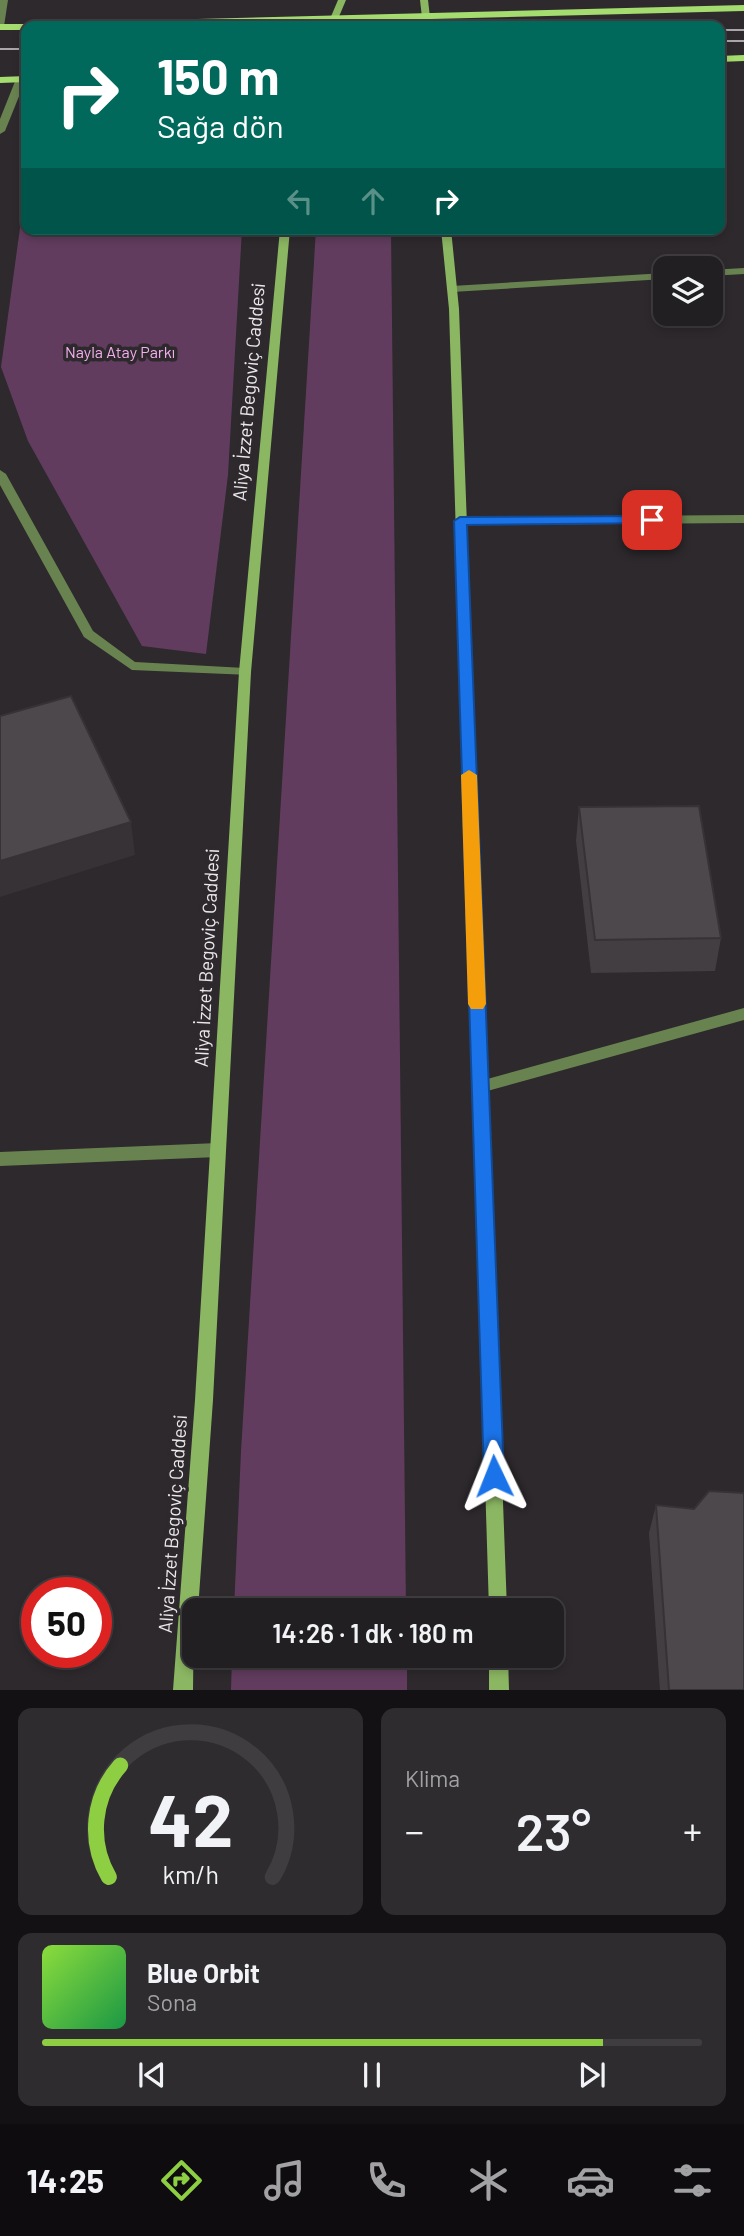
<!DOCTYPE html>
<html lang="tr">
<head>
<meta charset="utf-8">
<style>
	:root { --surface:#221f22; --page:#2e2c2f; --text:#f1f3f6; --muted:#a2a2a5; --line:#3f3d40; --accent:#8ece43 }
	body { margin:0; font-family:Barlow,sans-serif; background:var(--page); color:var(--text); height:100vh; display:flex; flex-direction:column; font-size:26px; white-space:nowrap }
	* { box-sizing:border-box; margin:0 }
	p { font-size:23px; color:var(--muted) }
	.icon { flex:none; width:38px; height:38px; fill:none; stroke:currentColor; stroke-width:2; stroke-linecap:round; stroke-linejoin:round }
	.map { position:relative; height:1690px; overflow:hidden }
	.details { display:flex; flex-direction:column; gap:18px; padding:18px; background:#131113; flex:1 }
	.details>* { flex:none }
	.banner { position:absolute; left:21px; top:21px; width:704px; height:214px; border-radius:14px; box-shadow:0 4px 10px #0003,0 0 0 2px var(--line); background:#00695c; color:#fff; overflow:hidden }
	.tools { position:absolute; left:653px; top:256px; display:grid; gap:14px }
	.tools a { display:grid; place-items:center; width:70px; height:70px; border-radius:14px; background:var(--surface); box-shadow:0 4px 10px #0003,0 0 0 2px var(--line); font-size:35px }
	.speed { position:absolute; left:21px; top:1577px; display:flex; gap:14px; font-size:35px; font-weight:700; text-align:center }
	.speed>* { display:grid; place-content:center; width:91px; height:91px; border-radius:50%; background:var(--surface); box-shadow:0 4px 10px #0003,0 0 0 2px var(--line); line-height:1 }
	.speed .limit { border:10px solid #d22; background:#fff; color:#111 }
	.pin { position:absolute; display:grid; place-items:center; width:60px; height:60px; color:#fff; margin:-30px; border-radius:14px; box-shadow:0 4px 10px #0006 }
	.me { position:absolute; width:77px; margin:-38px; rotate:358deg; stroke-linejoin:round; filter:drop-shadow(0 0 5px #0008) }
	.turn { display:flex; align-items:center; gap:24px; height:147px; padding:0 21px; font-size:32px }
	.turn .icon { width:91px; height:91px; stroke-width:2.5 }
	.turn b { display:block; font-size:49px; line-height:60px }
	.lanes { display:flex; align-items:center; height:66px; padding:0 21px; background:#0003; justify-content:center; gap:35px; direction:ltr }
	.lanes .off { opacity:.35 }
	.big { font-size:52px; font-weight:600; line-height:1.1 }
	.details .tile { flex:1; display:flex; flex-direction:column; justify-content:center; gap:10px; min-width:0; padding:0 24px; border-radius:14px; background:var(--page) }
	.details .dial { align-items:center; gap:0 }
	.dial svg { height:182px; overflow:visible; fill:none; stroke:var(--line); stroke-width:7; stroke-linecap:round; text-anchor:middle }
	.dial text { fill:var(--text); stroke:none }
	.song { display:flex; align-items:center; gap:21px }
	.cover { width:84px; height:84px; border-radius:10px; background:linear-gradient(135deg,hsl(90 70% 55%),hsl(140 70% 35%)) }
	.played { height:7px; border-radius:4px; background:linear-gradient(90deg,var(--accent) 85%,var(--line) 85%) }
	.keys { display:flex; justify-content:space-around; direction:ltr }
	.heat { display:flex; justify-content:space-between; align-items:center; font-size:38px; direction:ltr }
	.details .tiles { flex:1; display:grid; gap:18px; grid-template-columns:1fr 1fr }
	.tile:last-child { grid-column:span 2 }
	.trip { position:absolute; left:182px; top:1598px; width:382px; height:70px; border-radius:14px; background:var(--surface); box-shadow:0 4px 10px #0003,0 0 0 2px var(--line); font-weight:600; line-height:70px; text-align:center }
	.tab-bar { display:flex; height:112px; justify-content:space-around; align-items:center; background:#0e0c0e; color:var(--muted) }
	.tab-bar .icon { width:49px; height:49px }
	.tab-bar .current { color:var(--accent) }
	.tab-bar b { font-size:32px; color:var(--text) }
	.map>svg:first-child { display:block }
	.green { fill:#613c5e }
	.lines { fill:none; stroke-linecap:round; stroke-linejoin:round }
	.minor { fill:#698350; fill-rule:evenodd }
	.secondary { fill:#8bb662; fill-rule:evenodd }
	.primary { fill:#a5dc6f; fill-rule:evenodd }
	.tram { stroke:#aaa7aa; stroke-width:2 }
	.wall { fill:#423e41 }
	.shaded-wall { fill:#363235 }
	.building { fill:#4d484c; stroke:#363235; stroke-width:2 }
	.route { fill:#1a73e8; stroke:#114b97; stroke-width:2 }
	.slow { fill:#f59e0b }
	.labels { text-anchor:middle; dominant-baseline:central; stroke-width:7; stroke-linejoin:round; paint-order:stroke }
	.far-park-label { font-size:16px; fill:#f6aeef; stroke:#2d292d }
	.street-label { font-size:19px; fill:#ebe8eb; stroke:#2d292d }
</style>
</head>
<body>
<div class="map">
<svg width="744" height="1690" viewBox="0 0 744 1690">
	<rect width="100%" height="100%" fill="#2d292d"/>
	<g class="green">
		<polygon points="26,184 26,229 242,229 228,475 206,654 142,646 28,441 1,367"/>
		<polygon points="316,229 391,229 406,1610 234,1610 241,1451"/>
		<polygon points="232,1656 407,1656 407,1690 231,1690"/>
	</g>
	<g class="lines">
		<g class="minor">
			<polygon points="0,0 8,0 4,26 0,29"/>
			<polygon points="21,76 26,79 5,131 0,134 0,119 16,79"/>
			<polygon points="744,268 744,274 710,276 710,270"/>
			<polygon points="665,273 665,279 452,292 447,289 452,286"/>
			<polygon points="0,470 6,474 93,631 135,662 245,668 251,672 250,675 132,670 84,637 0,485"/>
			<polygon points="744,515 744,523 461,525 455,521 461,517"/>
			<polygon points="744,1008 744,1020 480,1093 474,1091 472,1087 474,1083 480,1081"/>
			<polygon points="218,1143 224,1145 226,1150 224,1155 218,1157 0,1166 0,1152"/>
		</g>
		<g class="secondary">
			<polygon points="338,0 346,0 335,26 327,26"/>
			<polygon points="420,0 428,0 431,26 423,26"/>
			<polygon points="280,229 290,229 251,672 213,1400 198,1610 194,1610 193,1690 173,1690 195,1400 239,672"/>
			<polygon points="441,229 451,229 459,309 507,1610 489,1610 449,309"/>
			<polygon points="489,1656 508,1656 509,1690 489,1690"/>
		</g>
		<g class="primary">
			<polygon points="744,5 744,11 159,26 37,26 42,23"/>
			<polygon points="0,24 26,24 31,26 26,26 26,30 0,30"/>
			<polygon points="744,55 744,61 719,62 719,56"/>
			<polygon points="26,76 26,82 0,83 0,77"/>
		</g>
		<g class="tram">
			<polyline points="719,30 744,30"/>
			<polyline points="719,41 744,41"/>
			<polyline points="0,49 26,49"/>
		</g>
	</g>
	<g class="wall">
		<polygon points="579,807 721,938 715,971 591,973 576,841"/>
		<polygon points="656,1505 694,1509 744,1690 660,1690 649,1533"/>
	</g>
	<polygon class="shaded-wall" points="131,822 135,855 0,897 0,861"/>
	<g class="building">
		<polygon points="71,696 131,822 0,861 0,716"/>
		<polygon points="699,806 721,938 595,940 579,807"/>
		<polygon points="709,1491 744,1493 744,1690 669,1690 656,1505 694,1509"/>
	</g>
	<polygon class="route" points="652,516 656,517 656,523 467,525 504,1476 501,1483 494,1486 487,1483 484,1476 454,521 460,517"/>
	<polygon class="slow" points="469,770 477,775 486,1004 483,1009 471,1009 468,1004 461,775"/>
	<g class="labels">
		<g class="far-park-label">
			<text x="120" y="351">Nayla Atay Parkı</text>
		</g>
		<g class="street-label">
			<text transform="translate(248 392) rotate(-85)">Aliya İzzet Begoviç Caddesi</text>
			<text transform="translate(206 958) rotate(-87)">Aliya İzzet Begoviç Caddesi</text>
			<text transform="translate(172 1524) rotate(-86)">Aliya İzzet Begoviç Caddesi</text>
		</g>
	</g>
</svg>
<div class="tools">
<a><svg class="icon" aria-label="layers" viewBox="0 0 24 24"><path d="M12 4l9 5-9 5-9-5zM3 14l9 5 9-5"/></svg></a>
</div>
<div class="speed"><div class="limit">50</div></div>
<div class="pin" style="left:652px;top:520px;background:#d93025"><svg class="icon" aria-label="arrive" viewBox="0 0 24 24"><path d="M6 21V4h12l-3 4 3 4H6"/></svg></div>
<svg class="me" style="left:494px;top:1476px" viewBox="-20 -20 40 40"><path d="M0-17L14 15 0 8-14 15z" fill="#1a73e8" stroke="#fff" stroke-width="4"/></svg>
<div class="trip">14:26 · 1 dk · 180 m</div>
<div class="banner">
<div class="turn"><svg class="icon" aria-label="right" viewBox="0 0 24 24"><path d="M7 20v-9h11M14 6l5 5-5 5"/></svg><div><b>150 m</b>Sağa dön</div></div>
<div class="lanes"><svg class="icon off" aria-label="left" viewBox="0 0 24 24"><path d="M17 20v-9H6M10 6l-5 5 5 5"/></svg><svg class="icon off" aria-label="ahead" viewBox="0 0 24 24"><path d="M12 20V5M6 11l6-6 6 6"/></svg><svg class="icon" aria-label="right" viewBox="0 0 24 24"><path d="M7 20v-9h11M14 6l5 5-5 5"/></svg></div>
</div>
</div>
<section class="details">
<div class="tiles">
<div class="tile dial"><svg viewBox="0 0 100 80">
<path d="M14 69A42 42 0 1 1 86 69"/>
<path d="M14 69A42 42 0 0 1 19 20" stroke="#8ece43"/>
<text x="50" y="56" font-size="32" font-weight="700">42</text>
<text x="50" y="72" font-size="11">km/h</text>
</svg></div>
<div class="tile"><p>Klima</p>
<div class="heat"><a>−</a><b class="big">23°</b><a>+</a></div>
</div>
<div class="tile">
<div class="song"><i class="cover"></i><div><b>Blue Orbit</b><p>Sona</p></div></div>
<div class="played"></div>
<div class="keys"><svg class="icon" aria-label="previous" viewBox="0 0 24 24"><path d="M18 5L8 12l10 7zM5 5v14"/></svg><svg class="icon" aria-label="pause" viewBox="0 0 24 24"><path d="M8 5v14M16 5v14"/></svg><svg class="icon" aria-label="next" viewBox="0 0 24 24"><path d="M6 5l10 7-10 7zM19 5v14"/></svg></div>
</div>
</div>
</section>
<nav class="tab-bar">
<b>14:25</b>
<svg class="icon current" aria-label="directions" viewBox="0 0 24 24"><path d="M12 3l9 9-9 9-9-9zM9 14v-3h6M13 9l2 2-2 2"/></svg>
<svg class="icon" aria-label="music" viewBox="0 0 24 24"><path d="M9 18V5l10-2v13"/><circle cx="6" cy="18" r="3"/><circle cx="16" cy="16" r="3"/></svg>
<svg class="icon" aria-label="phone" viewBox="0 0 24 24"><path d="M5 4h4l2 5-3 2q2 4 5 5l2-3 5 2v4C11 20 4 13 5 4z"/></svg>
<svg class="icon" aria-label="climate" viewBox="0 0 24 24"><path d="M12 3v18M4 7l16 10M4 17L20 7"/></svg>
<svg class="icon" aria-label="car" viewBox="0 0 24 24"><path d="M5 17H2v-5l4-1 3-4h7l3 4 3 1v5h-3M9 17h6M6 11h13"/><circle cx="7" cy="17" r="2"/><circle cx="17" cy="17" r="2"/></svg>
<svg class="icon" aria-label="filters" viewBox="0 0 24 24"><path d="M4 7h16M4 17h16"/><circle cx="9" cy="7" r="2"/><circle cx="15" cy="17" r="2"/></svg>
</nav>
</body>
</html>
